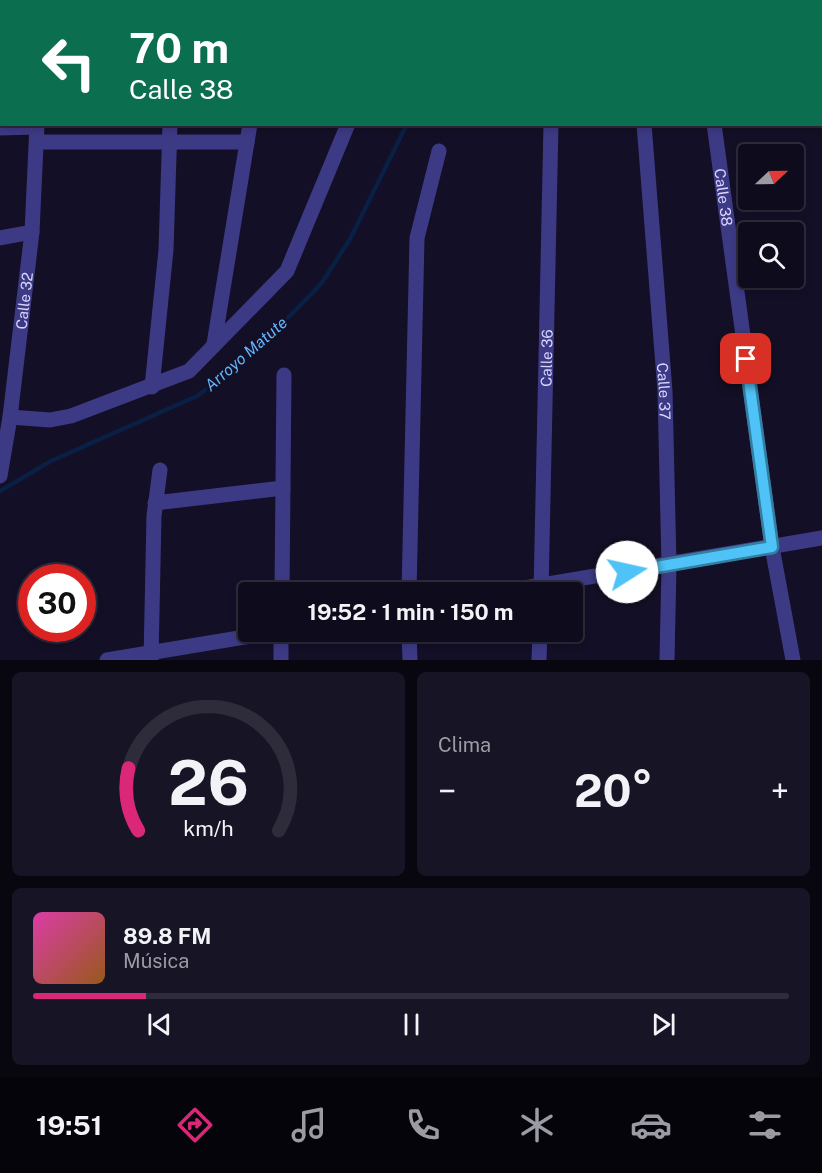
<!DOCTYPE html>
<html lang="es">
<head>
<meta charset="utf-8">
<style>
	:root { --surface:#0e0b1c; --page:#171425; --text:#f1f3f6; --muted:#9b9ba3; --line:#2e2b3b; --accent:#db2777 }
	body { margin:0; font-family:"Public Sans",sans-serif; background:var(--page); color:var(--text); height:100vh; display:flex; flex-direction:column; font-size:22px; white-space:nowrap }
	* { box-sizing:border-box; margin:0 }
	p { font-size:20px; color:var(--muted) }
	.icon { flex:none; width:33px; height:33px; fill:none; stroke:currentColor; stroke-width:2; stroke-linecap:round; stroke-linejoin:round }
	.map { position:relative; height:660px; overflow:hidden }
	.side { display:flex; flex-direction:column; gap:12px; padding:12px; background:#08060f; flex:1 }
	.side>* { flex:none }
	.top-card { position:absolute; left:0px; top:0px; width:822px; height:126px; box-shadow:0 3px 9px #0003,0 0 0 2px var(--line); background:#0b6e4f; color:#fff; overflow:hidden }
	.needle { width:39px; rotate:68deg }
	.tools { position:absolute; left:738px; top:144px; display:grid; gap:12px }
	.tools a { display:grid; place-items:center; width:66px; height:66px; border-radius:6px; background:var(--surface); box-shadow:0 3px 9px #0003,0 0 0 2px var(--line); font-size:30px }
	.speed { position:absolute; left:18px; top:564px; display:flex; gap:12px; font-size:30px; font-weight:700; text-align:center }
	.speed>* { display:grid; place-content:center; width:78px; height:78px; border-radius:50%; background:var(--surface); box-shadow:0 3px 9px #0003,0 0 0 2px var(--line); line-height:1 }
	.speed .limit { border:9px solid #d22; background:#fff; color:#111 }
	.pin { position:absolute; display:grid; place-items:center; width:51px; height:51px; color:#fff; margin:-26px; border-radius:12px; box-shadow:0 3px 9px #0006 }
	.me { position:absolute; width:66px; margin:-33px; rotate:80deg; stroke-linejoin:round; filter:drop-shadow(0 0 4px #0008) }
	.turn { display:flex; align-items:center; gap:21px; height:126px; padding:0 30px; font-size:27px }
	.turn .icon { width:78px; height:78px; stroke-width:2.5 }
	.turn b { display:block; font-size:42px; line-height:51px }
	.big { font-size:45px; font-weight:700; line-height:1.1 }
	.side .tile { flex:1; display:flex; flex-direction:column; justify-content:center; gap:9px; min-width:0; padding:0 21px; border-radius:9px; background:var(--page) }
	.side .dial { align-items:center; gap:0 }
	.dial svg { height:156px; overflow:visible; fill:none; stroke:var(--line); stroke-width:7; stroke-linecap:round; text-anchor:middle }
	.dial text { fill:var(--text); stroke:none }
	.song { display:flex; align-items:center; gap:18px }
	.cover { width:72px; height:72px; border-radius:9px; background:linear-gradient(135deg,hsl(320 70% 55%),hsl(30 70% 35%)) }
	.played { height:6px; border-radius:3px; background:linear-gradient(90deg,var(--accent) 15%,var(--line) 15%) }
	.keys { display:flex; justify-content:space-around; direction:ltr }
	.heat { display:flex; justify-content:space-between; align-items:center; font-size:33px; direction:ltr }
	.side .tiles { flex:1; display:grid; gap:12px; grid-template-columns:1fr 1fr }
	.tile:last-child { grid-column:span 2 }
	.trip { position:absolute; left:238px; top:582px; width:345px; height:60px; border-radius:6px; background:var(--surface); box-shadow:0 3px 9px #0003,0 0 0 2px var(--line); font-weight:700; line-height:60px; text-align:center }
	.menu { display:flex; height:96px; justify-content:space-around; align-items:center; background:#06040b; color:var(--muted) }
	.menu .icon { width:42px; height:42px }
	.menu .selected { color:var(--accent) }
	.menu b { font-size:27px; color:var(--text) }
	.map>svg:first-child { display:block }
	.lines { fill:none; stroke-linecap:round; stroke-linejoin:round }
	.stream { stroke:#0a1f44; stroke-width:4.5 }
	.minor { stroke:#3d3a85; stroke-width:15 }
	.route-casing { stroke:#337fa1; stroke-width:15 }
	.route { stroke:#4fc3f7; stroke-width:10 }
	.labels { text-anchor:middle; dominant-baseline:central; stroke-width:6; stroke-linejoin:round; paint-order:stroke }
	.street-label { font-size:15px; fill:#d9d4ff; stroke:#130f26 }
	.water-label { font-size:16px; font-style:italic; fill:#62b6ff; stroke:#130f26 }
</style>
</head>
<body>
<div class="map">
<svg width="822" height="660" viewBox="0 0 822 660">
	<rect width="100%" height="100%" fill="#130f26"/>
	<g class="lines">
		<g class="stream">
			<polyline points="479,2 480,0"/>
			<polyline points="0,491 51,461 197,396 233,369 272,334 321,284 350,239 407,124"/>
		</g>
		<g class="minor">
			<polyline points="33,0 33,2"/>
			<polyline points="634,0 634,2"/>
			<polyline points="697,0 697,2"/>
			<polyline points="170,2 170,0"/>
			<polyline points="273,2 274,0"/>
			<polyline points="405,2 406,0"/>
			<polyline points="554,2 554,0"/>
			<path id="s1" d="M644,124L665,391L669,565L667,660"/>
			<path id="s2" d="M714,124L772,547L793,660"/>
			<polyline points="0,128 37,127"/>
			<polyline points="37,142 247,142"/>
			<polyline points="0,238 32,232"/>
			<polyline points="214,344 250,124"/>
			<polyline points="152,387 166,250 170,124"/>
			<polyline points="10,417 50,420 71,416 189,371 287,271 348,124"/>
			<path id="s3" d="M0,476L10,417L32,232L37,124"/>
			<polyline points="155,503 283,488"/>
			<polyline points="282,592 284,375"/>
			<polyline points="409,592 417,238 439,151"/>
			<polyline points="500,592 822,538"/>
			<path id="s4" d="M541,592L551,124"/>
			<polyline points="409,632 410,660"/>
			<polyline points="107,660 275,632"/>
			<polyline points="151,660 154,516 160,470"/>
			<polyline points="281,660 281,632"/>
			<polyline points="539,660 540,632"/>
		</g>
	</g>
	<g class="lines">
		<g class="route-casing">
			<polyline id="route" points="627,572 772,547 746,359"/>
		</g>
		<use href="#route" class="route"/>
	</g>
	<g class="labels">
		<g class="street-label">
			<text stroke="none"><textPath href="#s2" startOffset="74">Calle 38</textPath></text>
			<text stroke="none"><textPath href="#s3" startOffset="177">Calle 32</textPath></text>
			<text stroke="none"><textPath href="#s4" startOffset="234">Calle 36</textPath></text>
			<text stroke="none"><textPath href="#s1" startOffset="268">Calle 37</textPath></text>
		</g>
		<g class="water-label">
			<text transform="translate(246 354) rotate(-41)">Arroyo Matute</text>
		</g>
	</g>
</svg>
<div class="tools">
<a><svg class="needle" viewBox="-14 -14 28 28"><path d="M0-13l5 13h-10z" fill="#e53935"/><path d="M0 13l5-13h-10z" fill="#9b9ba3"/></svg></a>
<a><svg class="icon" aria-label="search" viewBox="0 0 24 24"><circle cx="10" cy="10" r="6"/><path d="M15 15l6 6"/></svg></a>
</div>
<div class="speed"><div class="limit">30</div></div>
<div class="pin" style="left:746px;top:359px;background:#d93025"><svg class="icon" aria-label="arrive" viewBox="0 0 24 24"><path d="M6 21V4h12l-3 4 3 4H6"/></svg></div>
<svg class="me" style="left:627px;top:572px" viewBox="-20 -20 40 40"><circle r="19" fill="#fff"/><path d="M0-13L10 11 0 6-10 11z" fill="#4fc3f7"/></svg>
<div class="trip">19:52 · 1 min · 150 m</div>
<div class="top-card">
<div class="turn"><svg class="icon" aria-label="left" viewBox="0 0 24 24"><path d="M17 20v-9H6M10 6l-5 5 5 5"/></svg><div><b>70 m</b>Calle 38</div></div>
</div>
</div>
<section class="side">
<div class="tiles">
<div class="tile dial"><svg viewBox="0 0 100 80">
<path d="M14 69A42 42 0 1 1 86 69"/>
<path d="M14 69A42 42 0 0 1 9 37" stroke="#db2777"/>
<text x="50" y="56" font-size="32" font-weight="700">26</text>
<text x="50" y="72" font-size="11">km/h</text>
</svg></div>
<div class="tile"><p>Clima</p>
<div class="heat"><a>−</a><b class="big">20°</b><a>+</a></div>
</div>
<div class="tile">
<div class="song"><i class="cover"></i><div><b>89.8 FM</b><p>Música</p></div></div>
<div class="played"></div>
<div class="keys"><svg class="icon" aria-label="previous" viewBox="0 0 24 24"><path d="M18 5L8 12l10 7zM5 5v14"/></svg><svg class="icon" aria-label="pause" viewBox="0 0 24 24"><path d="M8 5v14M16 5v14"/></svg><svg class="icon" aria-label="next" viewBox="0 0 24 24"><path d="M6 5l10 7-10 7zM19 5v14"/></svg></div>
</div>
</div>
</section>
<nav class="menu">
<b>19:51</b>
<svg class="icon selected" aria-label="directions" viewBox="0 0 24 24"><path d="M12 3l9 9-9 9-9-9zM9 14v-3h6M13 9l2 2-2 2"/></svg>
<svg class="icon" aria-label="music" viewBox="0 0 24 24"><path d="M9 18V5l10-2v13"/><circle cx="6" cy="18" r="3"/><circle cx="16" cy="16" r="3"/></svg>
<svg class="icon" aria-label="phone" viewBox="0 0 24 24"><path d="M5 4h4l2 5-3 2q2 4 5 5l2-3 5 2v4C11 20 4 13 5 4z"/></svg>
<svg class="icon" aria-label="climate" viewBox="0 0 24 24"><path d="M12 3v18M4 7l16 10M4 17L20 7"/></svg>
<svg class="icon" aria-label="car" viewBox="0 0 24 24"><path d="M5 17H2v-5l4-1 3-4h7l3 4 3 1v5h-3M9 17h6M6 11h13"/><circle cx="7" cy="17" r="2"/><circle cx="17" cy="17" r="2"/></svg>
<svg class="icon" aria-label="filters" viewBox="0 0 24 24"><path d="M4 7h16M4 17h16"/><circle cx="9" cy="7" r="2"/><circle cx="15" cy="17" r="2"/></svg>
</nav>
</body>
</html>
